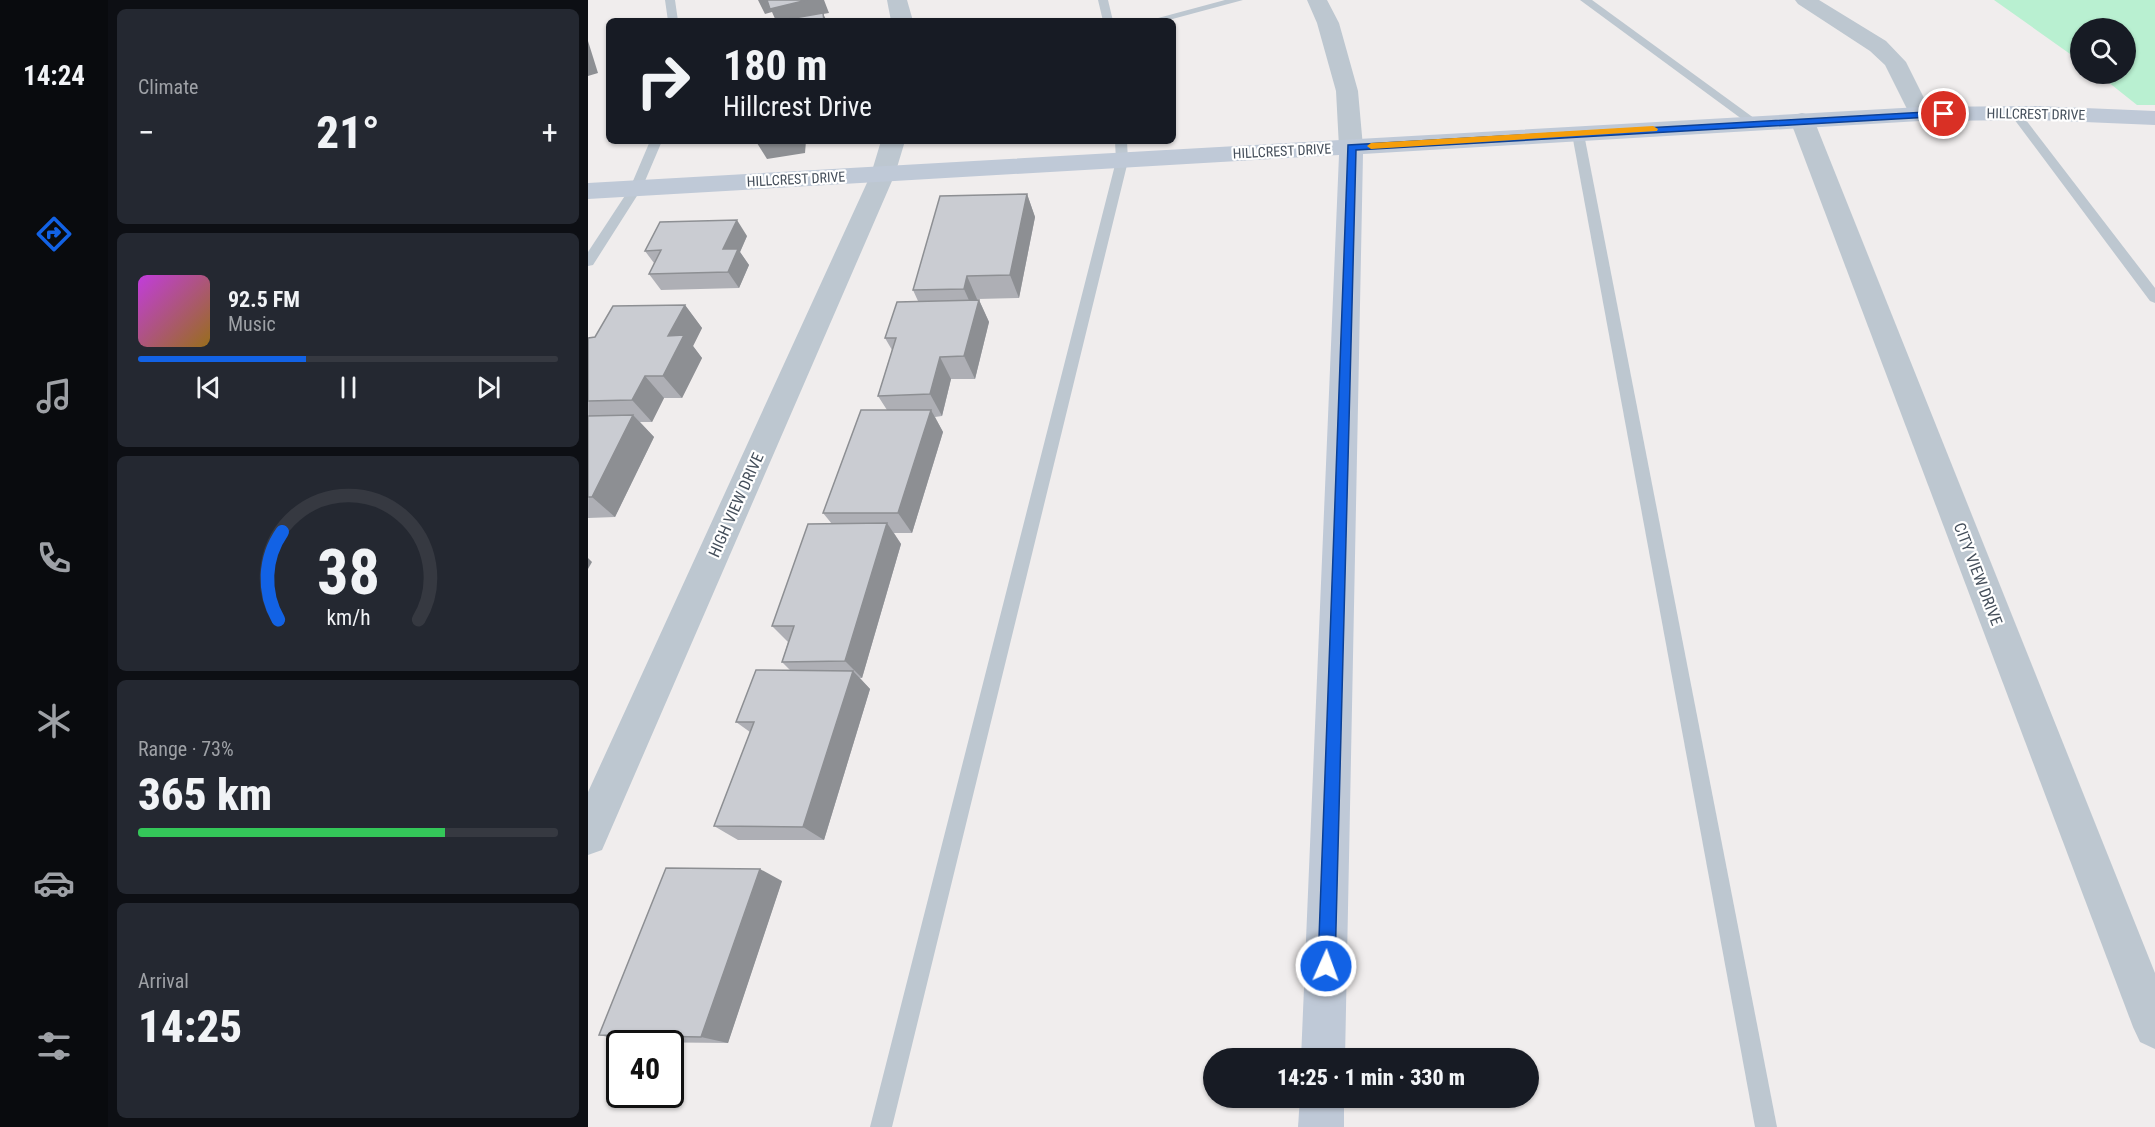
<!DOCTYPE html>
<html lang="en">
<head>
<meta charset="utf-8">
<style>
	:root { --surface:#171b24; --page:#242831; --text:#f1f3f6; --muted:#9ea1a6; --line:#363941; --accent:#1262e5 }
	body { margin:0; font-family:"Roboto Condensed",sans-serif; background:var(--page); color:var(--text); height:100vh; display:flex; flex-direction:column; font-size:22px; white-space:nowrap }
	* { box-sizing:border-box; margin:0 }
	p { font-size:20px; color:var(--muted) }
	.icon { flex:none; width:33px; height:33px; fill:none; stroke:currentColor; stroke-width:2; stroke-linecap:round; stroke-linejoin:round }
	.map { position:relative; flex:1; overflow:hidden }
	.panel { display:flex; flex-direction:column; gap:9px; padding:9px; background:#0d0f14; width:480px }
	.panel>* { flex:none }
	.banner { position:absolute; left:18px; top:18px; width:570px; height:126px; border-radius:9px; box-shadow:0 2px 4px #0004; background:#171b24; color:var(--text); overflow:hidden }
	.controls { position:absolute; left:1482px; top:18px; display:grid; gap:12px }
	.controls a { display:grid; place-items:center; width:66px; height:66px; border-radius:50%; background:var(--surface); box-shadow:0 2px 4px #0004; font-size:30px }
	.speed { position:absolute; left:18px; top:1030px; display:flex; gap:12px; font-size:30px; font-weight:700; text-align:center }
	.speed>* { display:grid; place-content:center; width:78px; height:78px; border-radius:50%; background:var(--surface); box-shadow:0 2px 4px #0004; line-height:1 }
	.speed .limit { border:3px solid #111; border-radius:9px; background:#fff; color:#111 }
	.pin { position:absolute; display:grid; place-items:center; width:51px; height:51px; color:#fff; margin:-26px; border:3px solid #fff; border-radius:50%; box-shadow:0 2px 6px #0007 }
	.me { position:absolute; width:66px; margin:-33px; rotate:2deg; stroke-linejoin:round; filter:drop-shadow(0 0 4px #0008) }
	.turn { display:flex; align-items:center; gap:21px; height:126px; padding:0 18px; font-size:27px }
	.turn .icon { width:78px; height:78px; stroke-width:2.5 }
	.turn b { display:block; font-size:42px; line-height:51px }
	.big { font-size:45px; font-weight:800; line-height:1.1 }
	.panel .tile { flex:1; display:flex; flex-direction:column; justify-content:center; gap:9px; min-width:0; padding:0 21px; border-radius:9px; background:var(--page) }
	.panel .dial { align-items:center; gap:0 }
	.dial svg { height:156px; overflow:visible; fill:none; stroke:var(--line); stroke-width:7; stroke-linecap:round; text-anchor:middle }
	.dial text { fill:var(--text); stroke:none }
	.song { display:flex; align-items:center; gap:18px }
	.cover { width:72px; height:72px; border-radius:9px; background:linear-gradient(135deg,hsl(290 70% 55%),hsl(40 70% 35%)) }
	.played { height:6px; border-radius:3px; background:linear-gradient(90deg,var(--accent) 40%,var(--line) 40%) }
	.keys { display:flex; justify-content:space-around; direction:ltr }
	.heat { display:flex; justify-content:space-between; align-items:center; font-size:33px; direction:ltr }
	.charge { height:9px; border-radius:4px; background:linear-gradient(90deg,#34c759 73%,var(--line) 0) }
	.trip { position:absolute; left:615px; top:1048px; width:336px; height:60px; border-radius:30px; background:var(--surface); box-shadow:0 2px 4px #0004; font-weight:800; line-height:60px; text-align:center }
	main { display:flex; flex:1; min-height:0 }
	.tabs { display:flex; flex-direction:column; width:108px; justify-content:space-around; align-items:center; background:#090b0e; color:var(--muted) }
	.tabs .icon { width:42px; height:42px }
	.tabs .active { color:var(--accent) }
	.tabs b { font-size:27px; color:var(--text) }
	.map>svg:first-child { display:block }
	.green { fill:#b9f0d1 }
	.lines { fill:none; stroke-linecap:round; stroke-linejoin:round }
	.lane { fill:#bdc7d0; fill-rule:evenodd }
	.street { fill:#bdc7d0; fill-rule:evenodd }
	.secondary { fill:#bfc9d7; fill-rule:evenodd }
	.wall { fill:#aeafb5 }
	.shaded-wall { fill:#8d8f93 }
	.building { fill:#caccd2; stroke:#8d8f93; stroke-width:1.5 }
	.route { fill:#1262e5; stroke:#0c4095; stroke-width:1.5 }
	.slow { fill:#f59e0b }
	.labels { text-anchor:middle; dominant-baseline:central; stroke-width:4.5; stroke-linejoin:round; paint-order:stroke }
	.far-street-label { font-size:14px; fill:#454f5b; stroke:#fff }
	.street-label { font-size:16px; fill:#454f5b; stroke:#fff }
</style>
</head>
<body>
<main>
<nav class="tabs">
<b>14:24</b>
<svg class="icon active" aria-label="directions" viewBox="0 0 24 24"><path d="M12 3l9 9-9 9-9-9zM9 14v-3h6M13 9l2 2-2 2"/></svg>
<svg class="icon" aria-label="music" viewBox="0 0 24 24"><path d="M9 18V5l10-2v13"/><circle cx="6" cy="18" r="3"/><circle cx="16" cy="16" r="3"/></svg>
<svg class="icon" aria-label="phone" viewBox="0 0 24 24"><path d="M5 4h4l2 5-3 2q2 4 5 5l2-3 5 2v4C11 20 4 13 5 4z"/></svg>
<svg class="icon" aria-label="climate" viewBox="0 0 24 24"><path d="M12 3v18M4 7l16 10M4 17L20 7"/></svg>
<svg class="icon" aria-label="car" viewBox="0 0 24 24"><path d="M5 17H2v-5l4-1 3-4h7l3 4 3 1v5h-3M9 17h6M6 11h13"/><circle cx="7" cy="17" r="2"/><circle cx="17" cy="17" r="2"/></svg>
<svg class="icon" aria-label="filters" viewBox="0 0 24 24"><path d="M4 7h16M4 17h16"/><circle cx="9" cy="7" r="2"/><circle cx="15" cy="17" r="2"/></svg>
</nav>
<section class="panel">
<div class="tile"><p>Climate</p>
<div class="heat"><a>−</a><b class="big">21°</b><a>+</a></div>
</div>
<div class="tile">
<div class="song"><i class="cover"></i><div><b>92.5 FM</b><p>Music</p></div></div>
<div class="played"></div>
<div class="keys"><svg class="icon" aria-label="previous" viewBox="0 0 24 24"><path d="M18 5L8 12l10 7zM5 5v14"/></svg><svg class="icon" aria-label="pause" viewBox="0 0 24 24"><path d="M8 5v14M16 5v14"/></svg><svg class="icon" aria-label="next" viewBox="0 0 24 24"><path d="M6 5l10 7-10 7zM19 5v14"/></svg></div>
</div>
<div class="tile dial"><svg viewBox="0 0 100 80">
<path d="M14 69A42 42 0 1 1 86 69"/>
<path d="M14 69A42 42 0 0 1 16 24" stroke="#1262e5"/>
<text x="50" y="56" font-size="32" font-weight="700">38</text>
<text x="50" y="72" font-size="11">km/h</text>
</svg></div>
<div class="tile"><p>Range · 73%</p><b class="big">365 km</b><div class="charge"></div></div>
<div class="tile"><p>Arrival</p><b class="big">14:25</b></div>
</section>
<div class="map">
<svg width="1567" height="1127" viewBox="0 0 1567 1127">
	<rect width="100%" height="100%" fill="#f0eded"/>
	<polygon class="green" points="1406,0 1567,0 1567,105 1549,105 1510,74 1538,74 1538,28 1492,28 1492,61"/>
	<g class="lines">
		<g class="lane">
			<polygon points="77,0 87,0 90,21 80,21"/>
			<polygon points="510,0 520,0 525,21 515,21"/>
			<polygon points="637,0 655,0 577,21 559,21"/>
			<polygon points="992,0 1004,0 1170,121 1170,125 1162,125"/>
			<polygon points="1427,110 1431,111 1567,288 1567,303 1562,301 1423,115 1421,113"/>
			<polygon points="990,130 996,134 1189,1127 1167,1127 984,134"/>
			<polygon points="62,141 74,141 54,188 5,265 0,266 0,252 42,188"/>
			<polygon points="527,141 539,141 540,161 304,1127 282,1127 528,161"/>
		</g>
		<g class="street">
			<polygon points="299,0 319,0 325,21 303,21"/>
			<polygon points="719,0 739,0 751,23 770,91 775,147 771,152 763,154 755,152 751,147 748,91 729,23"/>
			<polygon points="1207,0 1231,0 1298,41 1318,62 1344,114 1340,119 1332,121 1324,119 1297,65 1282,51 1210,4"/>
			<polygon points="1214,113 1222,115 1226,120 1567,973 1567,1049 1552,1042 1545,1027 1202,120 1206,115"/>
			<polygon points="293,141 317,141 307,174 14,850 0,855 0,792 283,174"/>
		</g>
		<g class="secondary">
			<polygon points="1449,106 1567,111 1567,125 1449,120 1332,121 775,154 757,1059 713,1059 751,155 0,199 0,183 1332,107"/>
			<polygon points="712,1098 756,1098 756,1127 710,1127"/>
		</g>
	</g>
	<g class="wall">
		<polygon points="439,194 447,217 431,298 389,299 391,300 401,322 387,379 363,379 354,416 347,417 355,432 324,533 306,533 313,544 274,678 272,678 282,689 236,840 150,840 126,826 162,732 148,722 203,671 194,662 200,642 184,626 244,524 235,513 299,410 290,396 304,350 297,338 330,301 325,290"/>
		<polygon points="159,236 152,252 161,265 151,288 73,290 61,274 66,263 57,251"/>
		<polygon points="97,305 114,328 105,346 114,358 94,398 76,398 64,422 52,422 66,437 27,517 0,518 0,338 7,337"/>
		<polygon points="194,881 140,1043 42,1042 11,1035"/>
	</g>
	<g class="shaded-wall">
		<polygon points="170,0 236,0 241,13 235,14 239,21 188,21 184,12 177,14"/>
		<polygon points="0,41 10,73 0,76"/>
		<polygon points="162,141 218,141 217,153 179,159 169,143 164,144"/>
		<polygon points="439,194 447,217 431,298 422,275"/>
		<polygon points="149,220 159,236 152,252 161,265 151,288 140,272 135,249"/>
		<polygon points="379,276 389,299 386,312 376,289"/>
		<polygon points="391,300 401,322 387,379 376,356"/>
		<polygon points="97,305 114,328 105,346 114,358 94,398 75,376 80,336"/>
		<polygon points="352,357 363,379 354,416 342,394"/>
		<polygon points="57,376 76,398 64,422 44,400"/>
		<polygon points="343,410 355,432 324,533 310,513"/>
		<polygon points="45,415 66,437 27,517 4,497"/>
		<polygon points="299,523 313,544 274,678 257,661"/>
		<polygon points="0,558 4,562 0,569"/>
		<polygon points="265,671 282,689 236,840 215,827"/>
		<polygon points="172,869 194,881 140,1043 113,1037"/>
	</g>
	<g class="building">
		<polygon points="179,0 219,0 182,9"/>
		<polygon points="235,13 236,21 195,21 195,20"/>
		<polygon points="439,194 422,275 379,276 376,289 325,290 352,196"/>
		<polygon points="149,220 135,249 150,249 140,272 61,274 73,250 57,251 72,222"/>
		<polygon points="391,300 376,356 352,357 342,394 290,396 308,338 297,338 309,302"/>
		<polygon points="97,305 80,336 96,335 75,376 57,376 44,400 0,401 0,338 7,337 25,306"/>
		<polygon points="273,410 343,410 310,513 235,513"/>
		<polygon points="45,415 4,497 0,497 0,416"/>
		<polygon points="299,523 257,661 194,662 206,626 184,626 220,524"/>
		<polygon points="168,670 265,671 215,827 126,826 166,722 148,722"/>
		<polygon points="78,868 172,869 113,1037 11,1035"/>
	</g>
	<polygon class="route" points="1356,111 1359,112 1359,116 768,150 747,966 744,972 738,974 732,972 730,966 760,145"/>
	<polygon class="slow" points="1065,126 1070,129 1069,131 783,149 779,146 783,143"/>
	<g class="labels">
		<g class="far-street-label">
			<text transform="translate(1448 114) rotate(1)">HILLCREST DRIVE</text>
			<text transform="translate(694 151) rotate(-3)">HILLCREST DRIVE</text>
			<text transform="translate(208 179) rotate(-3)">HILLCREST DRIVE</text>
		</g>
		<g class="street-label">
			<text transform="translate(148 505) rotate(-66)">HIGH VIEW DRIVE</text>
			<text transform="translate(1390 574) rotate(69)">CITY VIEW DRIVE</text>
		</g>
	</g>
</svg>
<div class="controls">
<a><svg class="icon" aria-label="search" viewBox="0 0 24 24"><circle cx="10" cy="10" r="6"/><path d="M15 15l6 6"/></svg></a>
</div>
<div class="speed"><div class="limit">40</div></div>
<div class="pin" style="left:1356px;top:114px;background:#d93025"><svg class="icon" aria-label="arrive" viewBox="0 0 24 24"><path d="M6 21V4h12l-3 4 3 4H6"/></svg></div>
<svg class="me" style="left:738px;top:966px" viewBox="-20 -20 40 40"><circle r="17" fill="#1262e5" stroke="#fff" stroke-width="3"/><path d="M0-11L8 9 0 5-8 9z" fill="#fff"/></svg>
<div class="trip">14:25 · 1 min · 330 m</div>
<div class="banner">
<div class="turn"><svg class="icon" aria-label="right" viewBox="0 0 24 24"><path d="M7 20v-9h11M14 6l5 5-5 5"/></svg><div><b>180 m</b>Hillcrest Drive</div></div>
</div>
</div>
</main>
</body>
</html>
